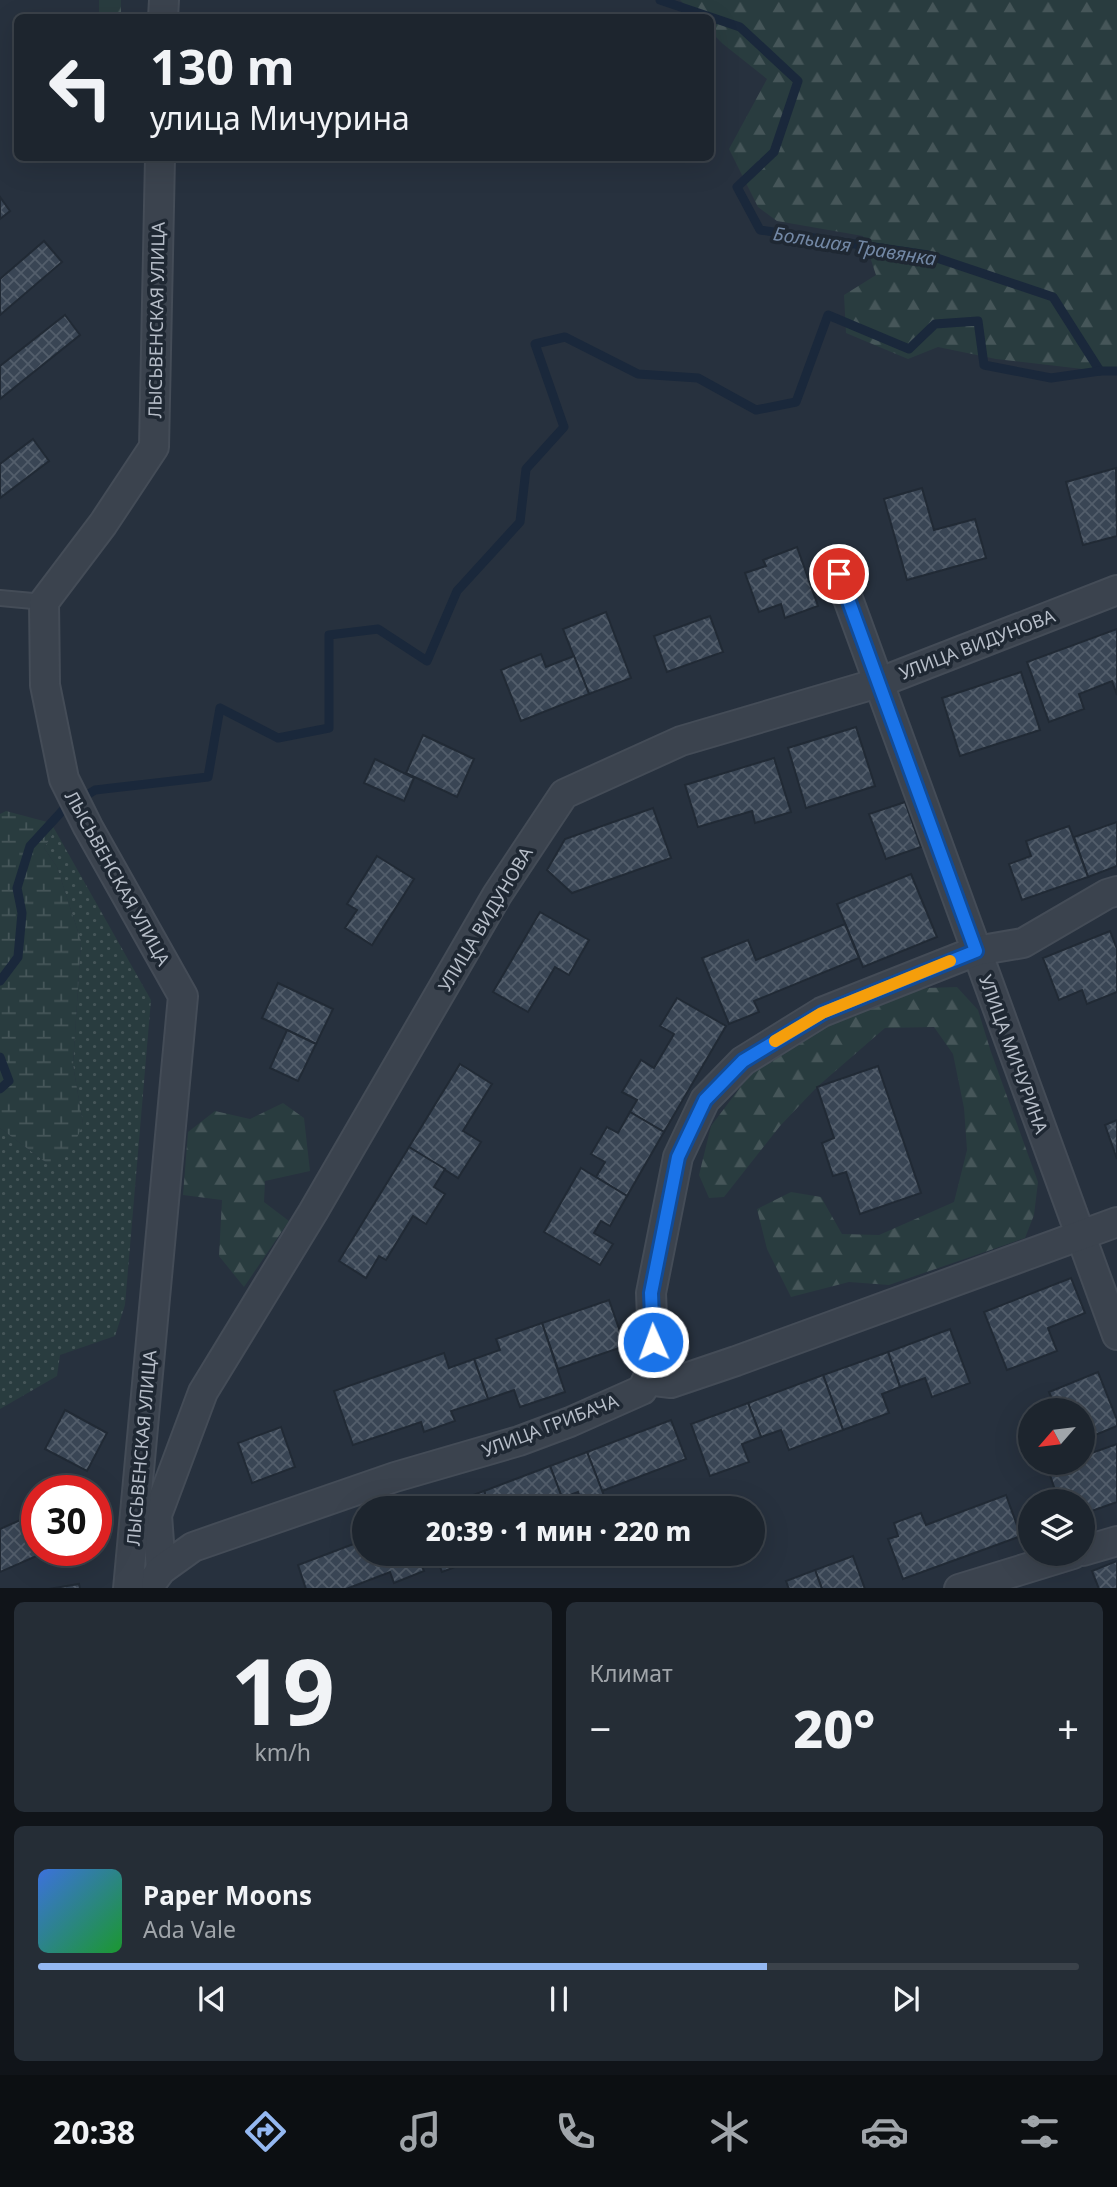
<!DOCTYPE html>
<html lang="ru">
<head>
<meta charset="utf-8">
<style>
	:root { --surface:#1d252e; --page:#252d36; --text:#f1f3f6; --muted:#a0a5aa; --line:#3b424a; --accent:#94b8f1 }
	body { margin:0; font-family:"Noto Sans",sans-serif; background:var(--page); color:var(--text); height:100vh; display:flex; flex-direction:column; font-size:26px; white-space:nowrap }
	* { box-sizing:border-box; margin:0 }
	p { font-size:23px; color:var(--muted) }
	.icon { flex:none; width:38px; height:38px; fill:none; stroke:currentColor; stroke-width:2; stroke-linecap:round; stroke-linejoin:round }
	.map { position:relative; height:1588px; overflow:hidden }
	.sheet { display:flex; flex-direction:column; gap:14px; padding:14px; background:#101419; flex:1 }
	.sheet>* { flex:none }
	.banner { position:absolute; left:14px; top:14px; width:700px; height:147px; border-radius:10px; box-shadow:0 7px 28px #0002,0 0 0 2px var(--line); background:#1d252e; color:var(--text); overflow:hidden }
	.needle { width:46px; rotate:242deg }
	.tools { position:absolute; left:1018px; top:1398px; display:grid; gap:14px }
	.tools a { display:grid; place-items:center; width:77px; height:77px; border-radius:50%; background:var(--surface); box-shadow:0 7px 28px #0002,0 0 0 2px var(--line); font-size:35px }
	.speed { position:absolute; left:21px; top:1475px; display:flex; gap:14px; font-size:35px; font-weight:700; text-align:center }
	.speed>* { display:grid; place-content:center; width:91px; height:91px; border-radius:50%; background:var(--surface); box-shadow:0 7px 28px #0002,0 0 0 2px var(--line); line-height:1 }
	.speed .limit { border:10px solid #d22; background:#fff; color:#111 }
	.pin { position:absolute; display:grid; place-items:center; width:60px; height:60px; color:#fff; margin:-30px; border:4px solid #fff; border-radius:50%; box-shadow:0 2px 7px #0007 }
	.me { position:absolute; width:77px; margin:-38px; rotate:358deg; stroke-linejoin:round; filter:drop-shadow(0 0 5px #0008) }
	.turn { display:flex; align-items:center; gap:24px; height:147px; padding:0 21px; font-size:32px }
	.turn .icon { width:91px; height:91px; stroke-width:2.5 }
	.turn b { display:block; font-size:49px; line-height:60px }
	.big { font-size:52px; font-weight:800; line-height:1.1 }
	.sheet .tile { flex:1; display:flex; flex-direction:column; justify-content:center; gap:10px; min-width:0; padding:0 24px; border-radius:10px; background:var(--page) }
	.sheet .dial { align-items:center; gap:0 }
	.dial b { font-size:91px; line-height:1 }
	.song { display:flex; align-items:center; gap:21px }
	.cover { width:84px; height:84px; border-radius:10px; background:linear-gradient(135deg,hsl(220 70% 55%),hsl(130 70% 35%)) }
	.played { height:7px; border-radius:4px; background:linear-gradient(90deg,var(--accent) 70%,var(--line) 70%) }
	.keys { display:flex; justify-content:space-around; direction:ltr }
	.heat { display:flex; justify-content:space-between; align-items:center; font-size:38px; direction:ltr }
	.sheet .tiles { flex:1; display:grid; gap:14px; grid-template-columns:1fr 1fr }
	.tile:last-child { grid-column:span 2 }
	.trip { position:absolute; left:352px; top:1496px; width:413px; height:70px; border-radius:35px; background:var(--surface); box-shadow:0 7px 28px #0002,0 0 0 2px var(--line); font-weight:800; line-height:70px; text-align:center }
	.tabs { display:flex; height:112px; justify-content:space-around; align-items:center; background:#0c0f12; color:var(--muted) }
	.tabs .icon { width:49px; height:49px }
	.tabs .active { color:var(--accent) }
	.tabs b { font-size:32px; color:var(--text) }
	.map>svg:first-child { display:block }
	.grass { fill:url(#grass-dots) }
	.forest { fill:url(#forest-firs) }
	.wetland { fill:url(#wetland-marsh) }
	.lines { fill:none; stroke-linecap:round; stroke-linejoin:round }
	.stream { stroke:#1a283b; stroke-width:9 }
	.building { fill:url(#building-cross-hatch); stroke:#212a35; stroke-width:2 }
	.lane-casing { stroke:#444c57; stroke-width:18 }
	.street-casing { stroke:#444c57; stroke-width:32 }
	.lane { stroke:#3b434e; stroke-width:14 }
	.street { stroke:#3b434e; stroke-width:28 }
	.route-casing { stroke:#114b97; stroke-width:18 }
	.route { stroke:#1a73e8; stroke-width:12 }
	.slow { stroke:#f59e0b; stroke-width:12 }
	.labels { text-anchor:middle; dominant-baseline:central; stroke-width:7; stroke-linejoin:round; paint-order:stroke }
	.street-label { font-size:18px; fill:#b7bec9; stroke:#1f2833 }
	.water-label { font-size:19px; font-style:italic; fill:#7388a5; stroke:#1f2833 }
</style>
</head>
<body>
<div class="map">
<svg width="1117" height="1589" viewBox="0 0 1117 1589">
	<defs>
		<pattern id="grass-dots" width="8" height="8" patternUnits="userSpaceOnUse" patternTransform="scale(1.75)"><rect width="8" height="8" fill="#293c3f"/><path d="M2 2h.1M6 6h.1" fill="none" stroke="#465659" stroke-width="1.8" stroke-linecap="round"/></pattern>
		<pattern id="forest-firs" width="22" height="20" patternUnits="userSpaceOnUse" patternTransform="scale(1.75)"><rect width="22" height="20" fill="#293c3f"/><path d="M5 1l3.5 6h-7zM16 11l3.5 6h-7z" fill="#465659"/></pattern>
		<pattern id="wetland-marsh" width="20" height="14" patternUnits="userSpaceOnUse" patternTransform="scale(1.75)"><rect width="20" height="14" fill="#293c3f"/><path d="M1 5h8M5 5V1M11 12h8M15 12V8" fill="none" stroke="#465659"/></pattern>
		<pattern id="building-cross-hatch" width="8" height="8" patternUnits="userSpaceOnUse" patternTransform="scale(1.75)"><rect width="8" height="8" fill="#394554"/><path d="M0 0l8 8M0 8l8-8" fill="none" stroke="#535e6b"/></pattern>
	</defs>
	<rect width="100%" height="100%" fill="#27313e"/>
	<polygon class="grass" points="51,823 151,1000 125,1305 115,1336 60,1355 57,1376 0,1409 0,1128 48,1164 83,1124 73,1065 81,941 57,867 44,848 52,835"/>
	<g class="forest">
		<rect x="99" y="0" width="22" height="17"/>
		<polygon points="680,0 1117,0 1117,373 996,359 938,347 908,359 846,333 844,295 876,275 863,236 777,221 758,207 729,149 767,79 723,44 711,32 710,18 697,17"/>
		<polygon points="957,987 978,1010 991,1052 1038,1182 1034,1215 1025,1238 889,1285 849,1282 791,1297 767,1249 757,1209 791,1192 821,1197 842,1234 879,1235 954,1202 967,1150 964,1108 953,1054 934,1027 885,1028 817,1087 780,1126 724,1197 709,1198 699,1175 711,1126 754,1069 832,1020 926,988"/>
		<polygon points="283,1103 304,1118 310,1171 265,1181 264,1202 289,1221 244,1287 219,1256 222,1200 183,1195 188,1132 215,1111 250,1119"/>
	</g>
	<polygon class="wetland" points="6,811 51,823 52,835 44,848 57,867 81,941 73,1065 83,1124 70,1154 48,1164 0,1128 0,814"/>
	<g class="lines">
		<g class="stream">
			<polyline points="660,0 740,27 798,81 774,152 737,187 760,230 928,255 1053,297 1100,371"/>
			<polyline points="0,981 18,957 22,913 17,888 30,846 63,810 95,790 208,777 220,708 278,738 329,728 329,635 378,629 427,661 457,591 520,522 526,469 564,427 535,344 565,337 638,374 698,378 756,410 796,402 828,315 909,349 935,324 978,321 984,365 1051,378 1100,371 1117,371"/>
			<polyline points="0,1057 9,1081 0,1089"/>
		</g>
	</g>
	<g class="building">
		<polygon points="0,197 10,211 0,219"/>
		<polygon points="44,241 62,262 0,315 0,279"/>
		<polygon points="65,315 80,335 0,399 0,366"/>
		<polygon points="33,439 49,461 0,498 0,464"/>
		<polygon points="1116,468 1117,536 1083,545 1066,482"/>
		<polygon points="922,488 934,530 975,519 986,558 907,580 884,499"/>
		<polygon points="797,547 818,606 785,618 781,604 759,612 745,573 766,566 763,560"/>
		<polygon points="606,612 631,678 589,694 563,629"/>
		<polygon points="710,616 723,652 667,672 654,636"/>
		<polygon points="1117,629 1117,695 1112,681 1079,694 1084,709 1049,722 1027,662"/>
		<polygon points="541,654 546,667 574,656 589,694 521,721 501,670"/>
		<polygon points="1021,672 1040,730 960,756 942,698"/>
		<polygon points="856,727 875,786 806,808 788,748"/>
		<polygon points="423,735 474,759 457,797 406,773"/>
		<polygon points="774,758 791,812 755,823 752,811 698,827 685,785"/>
		<polygon points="375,759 414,778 404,801 364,783"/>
		<polygon points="905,802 921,847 886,859 869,814"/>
		<polygon points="653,808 671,858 572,893 547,870 565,839"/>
		<polygon points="1117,822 1117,866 1088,877 1074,837"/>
		<polygon points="1069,826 1088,877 1022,900 1009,864 1031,856 1026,841"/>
		<polygon points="377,856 414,879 372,945 345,928 357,910 347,904"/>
		<polygon points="911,874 937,937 863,967 837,904"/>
		<polygon points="540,912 589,940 569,975 555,967 528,1012 493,992"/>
		<polygon points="845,924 859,958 754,1001 759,1012 729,1024 702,958 748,940 756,960"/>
		<polygon points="1110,931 1117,949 1117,992 1087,1004 1082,990 1059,1000 1043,958"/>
		<polygon points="278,983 333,1009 316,1044 262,1018"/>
		<polygon points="677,998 726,1026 664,1132 630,1112 637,1100 622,1092 641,1060 654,1068 674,1034 660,1026"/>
		<polygon points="287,1030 316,1044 298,1081 270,1068"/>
		<polygon points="460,1064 492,1084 463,1131 481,1142 458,1178 409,1147"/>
		<polygon points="878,1066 921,1193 860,1214 846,1172 833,1176 822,1143 834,1138 817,1087"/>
		<polygon points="630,1112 664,1132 627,1196 596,1177 605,1162 591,1154 607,1127 618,1133"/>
		<polygon points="1117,1120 1117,1159 1105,1125"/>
		<polygon points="409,1147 445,1169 434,1187 445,1194 426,1224 413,1216 386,1260 379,1256 366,1278 339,1261"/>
		<polygon points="581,1168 627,1196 610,1226 601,1221 594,1233 613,1244 600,1265 544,1232"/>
		<polygon points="1071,1278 1085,1313 1048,1328 1057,1351 1007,1370 984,1312"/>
		<polygon points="609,1300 625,1346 558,1369 542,1323"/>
		<polygon points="542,1323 565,1392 520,1407 514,1390 488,1399 474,1359 500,1350 496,1339"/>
		<polygon points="950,1329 970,1383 932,1397 925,1378 900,1387 888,1352"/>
		<polygon points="888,1352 900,1387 882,1394 889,1413 843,1430 823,1375"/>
		<polygon points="444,1353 449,1368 474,1359 488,1399 451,1411 455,1421 424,1432 421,1422 353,1445 334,1391"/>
		<polygon points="1098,1372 1117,1420 1117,1426 1083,1440 1083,1410 1057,1410 1049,1392"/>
		<polygon points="823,1375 843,1430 789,1450 781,1430 761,1437 748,1403"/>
		<polygon points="748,1403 761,1437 742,1444 749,1462 710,1476 691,1424"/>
		<polygon points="65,1410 107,1433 87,1471 45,1449"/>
		<polygon points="671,1420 686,1459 602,1491 587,1452"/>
		<polygon points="281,1427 295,1467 252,1483 238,1443"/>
		<polygon points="1117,1444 1117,1502 1083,1514 1083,1502 1059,1502 1048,1469 1064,1463 1083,1463 1083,1456"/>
		<polygon points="587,1452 608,1506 602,1508 585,1508 578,1492 562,1498 550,1466"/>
		<polygon points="550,1466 566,1508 491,1508 484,1491"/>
		<polygon points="484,1491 491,1508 439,1508"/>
		<polygon points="1006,1495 1021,1536 903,1579 888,1539 898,1536 894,1523 921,1513 926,1525"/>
		<polygon points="34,1514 37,1520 37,1550 50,1550 0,1572 0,1529"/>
		<polygon points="364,1540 364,1554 417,1554 424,1571 394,1583 390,1572 346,1589 306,1589 298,1565"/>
		<polygon points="435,1554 485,1554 486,1555 442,1572"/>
		<polygon points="853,1556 865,1589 822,1589 815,1570"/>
		<polygon points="1117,1561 1117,1589 1099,1589 1092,1571"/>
		<polygon points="815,1570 822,1589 789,1589 786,1581"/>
		<polygon points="79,1584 80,1589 49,1589"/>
	</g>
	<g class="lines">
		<g class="lane-casing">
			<polyline id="lane" points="0,598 44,602"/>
		</g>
		<g class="street-casing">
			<g id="street">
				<polyline points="163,18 164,0"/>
				<polyline points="839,574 1117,1335"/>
				<polyline points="647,1380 654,1366 651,1293 678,1157 705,1100 743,1061 822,1012 976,951 1023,943 1107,894 1117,891"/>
				<polyline points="1083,1551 1117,1541"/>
				<polyline points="161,1570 157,1515 203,1392 313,1212 497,895 564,794 681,741 878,683 1117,590"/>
				<polyline points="153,1581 161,1570 193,1547 395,1477 519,1441 570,1422 642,1390 647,1380 671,1383 736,1361 1117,1222"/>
				<polyline points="128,1589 183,996 88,827 64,779 45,685 44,602 103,524 154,447 160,158"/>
				<polyline points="959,1589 1073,1554"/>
			</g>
		</g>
		<use href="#lane" class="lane"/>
		<use href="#street" class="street"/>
	</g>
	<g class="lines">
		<g class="route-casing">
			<polyline id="route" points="653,1342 651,1293 678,1157 705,1100 743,1061 822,1013 976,951 839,574"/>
		</g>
		<use href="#route" class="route"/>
		<polyline class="slow" points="775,1041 822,1013 950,961"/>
	</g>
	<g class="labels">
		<g class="street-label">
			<text transform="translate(156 320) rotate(-89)">ЛЫСЬВЕНСКАЯ УЛИЦА</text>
			<text transform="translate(977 644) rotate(-21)">УЛИЦА ВИДУНОВА</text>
			<text transform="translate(118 878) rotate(61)">ЛЫСЬВЕНСКАЯ УЛИЦА</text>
			<text transform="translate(485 919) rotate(-59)">УЛИЦА ВИДУНОВА</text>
			<text transform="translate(1014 1054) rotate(70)">УЛИЦА МИЧУРИНА</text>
			<text transform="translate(550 1425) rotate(-21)">УЛИЦА ГРИБАЧА</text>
			<text transform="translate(141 1448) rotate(-85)">ЛЫСЬВЕНСКАЯ УЛИЦА</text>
		</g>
		<g class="water-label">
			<text transform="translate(855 246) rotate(9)">Большая Травянка</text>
		</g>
	</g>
</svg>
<div class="tools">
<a><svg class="needle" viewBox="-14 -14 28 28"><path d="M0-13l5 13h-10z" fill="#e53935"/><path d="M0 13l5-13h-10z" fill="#a0a5aa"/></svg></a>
<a><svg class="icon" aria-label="layers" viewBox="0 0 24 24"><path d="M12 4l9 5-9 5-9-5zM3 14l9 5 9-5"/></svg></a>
</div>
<div class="speed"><div class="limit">30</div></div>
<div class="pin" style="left:839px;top:574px;background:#d93025"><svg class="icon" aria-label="arrive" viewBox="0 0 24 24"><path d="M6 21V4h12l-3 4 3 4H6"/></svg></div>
<svg class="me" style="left:653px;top:1342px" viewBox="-20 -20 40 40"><circle r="17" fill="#1a73e8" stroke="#fff" stroke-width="3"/><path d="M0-11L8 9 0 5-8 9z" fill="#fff"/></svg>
<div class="trip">20:39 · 1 мин · 220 m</div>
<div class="banner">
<div class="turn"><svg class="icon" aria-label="left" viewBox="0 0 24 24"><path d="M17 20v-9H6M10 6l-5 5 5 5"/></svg><div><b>130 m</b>улица Мичурина</div></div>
</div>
</div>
<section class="sheet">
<div class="tiles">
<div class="tile dial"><b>19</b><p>km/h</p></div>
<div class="tile"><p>Климат</p>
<div class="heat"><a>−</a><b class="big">20°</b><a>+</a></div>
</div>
<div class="tile">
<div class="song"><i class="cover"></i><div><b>Paper Moons</b><p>Ada Vale</p></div></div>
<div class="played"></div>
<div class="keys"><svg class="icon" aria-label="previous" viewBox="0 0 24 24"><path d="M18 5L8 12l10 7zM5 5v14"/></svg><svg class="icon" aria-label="pause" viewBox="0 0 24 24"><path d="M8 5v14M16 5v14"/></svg><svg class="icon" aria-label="next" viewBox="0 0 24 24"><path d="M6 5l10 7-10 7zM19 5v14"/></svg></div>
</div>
</div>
</section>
<nav class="tabs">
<b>20:38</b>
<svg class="icon active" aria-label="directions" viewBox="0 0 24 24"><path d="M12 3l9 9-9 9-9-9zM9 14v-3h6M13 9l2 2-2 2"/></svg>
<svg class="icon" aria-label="music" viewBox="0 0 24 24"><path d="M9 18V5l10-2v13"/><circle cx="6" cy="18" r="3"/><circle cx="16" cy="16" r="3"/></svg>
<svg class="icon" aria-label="phone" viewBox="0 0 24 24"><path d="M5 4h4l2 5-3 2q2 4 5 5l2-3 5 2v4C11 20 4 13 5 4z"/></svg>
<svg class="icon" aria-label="climate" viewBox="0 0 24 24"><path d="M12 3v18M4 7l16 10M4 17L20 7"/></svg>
<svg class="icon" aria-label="car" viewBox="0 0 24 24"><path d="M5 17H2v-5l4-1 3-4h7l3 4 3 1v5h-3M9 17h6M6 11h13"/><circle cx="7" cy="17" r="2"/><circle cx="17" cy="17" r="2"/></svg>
<svg class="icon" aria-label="filters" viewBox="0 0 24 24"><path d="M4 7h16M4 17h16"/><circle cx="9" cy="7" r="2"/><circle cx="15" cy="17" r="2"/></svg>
</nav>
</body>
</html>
